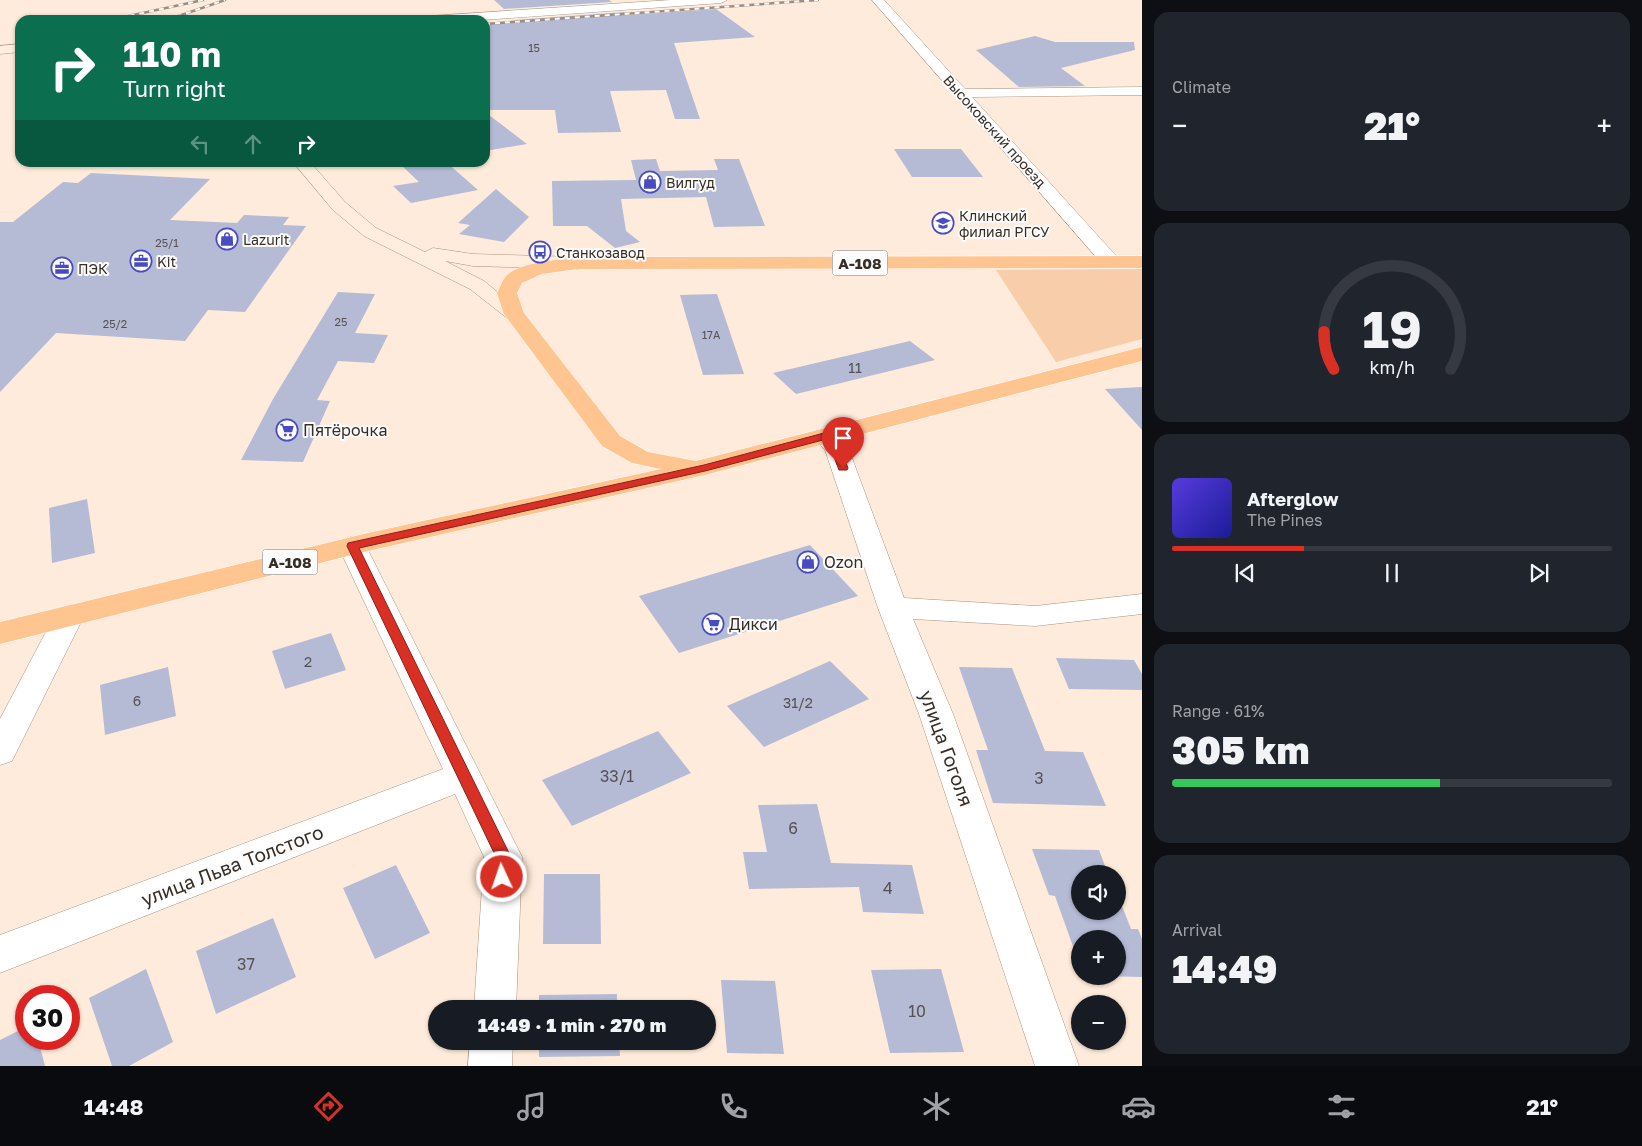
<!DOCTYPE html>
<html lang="en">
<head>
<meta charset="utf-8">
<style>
	:root { --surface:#171b24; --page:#20242c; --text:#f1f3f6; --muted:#9ea1a6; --line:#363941; --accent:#d93025 }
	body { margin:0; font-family:"Golos Text",sans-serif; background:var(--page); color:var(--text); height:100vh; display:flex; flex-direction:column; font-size:19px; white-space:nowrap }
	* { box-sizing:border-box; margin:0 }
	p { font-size:16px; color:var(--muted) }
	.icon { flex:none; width:28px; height:28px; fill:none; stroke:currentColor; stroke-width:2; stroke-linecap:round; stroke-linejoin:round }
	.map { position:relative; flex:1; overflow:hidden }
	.panel { display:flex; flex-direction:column; gap:12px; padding:12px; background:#0d0f14; width:500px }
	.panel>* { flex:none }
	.banner { position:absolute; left:15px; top:15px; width:475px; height:152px; border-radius:15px; box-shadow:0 1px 4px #0004; background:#0b6e4f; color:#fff; overflow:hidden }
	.controls { position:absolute; left:1071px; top:865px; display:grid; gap:10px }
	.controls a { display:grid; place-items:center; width:55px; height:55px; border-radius:50%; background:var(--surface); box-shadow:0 1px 4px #0004; font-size:25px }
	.speed { position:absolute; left:15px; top:985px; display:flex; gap:10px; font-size:25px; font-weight:700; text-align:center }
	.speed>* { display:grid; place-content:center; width:65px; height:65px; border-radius:50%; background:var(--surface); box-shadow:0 1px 4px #0004; line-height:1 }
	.speed .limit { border:8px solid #d22; background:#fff; color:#111 }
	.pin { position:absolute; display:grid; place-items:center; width:42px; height:42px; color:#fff; margin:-51px -21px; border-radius:50% 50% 50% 0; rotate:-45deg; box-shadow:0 0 5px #0007 }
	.pin .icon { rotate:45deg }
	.me { position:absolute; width:55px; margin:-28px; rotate:357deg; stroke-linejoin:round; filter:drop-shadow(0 0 4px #0008) }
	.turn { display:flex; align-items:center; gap:18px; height:105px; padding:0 25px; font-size:22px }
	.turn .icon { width:65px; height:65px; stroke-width:2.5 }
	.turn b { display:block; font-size:35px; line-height:42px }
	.lanes { display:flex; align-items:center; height:48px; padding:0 25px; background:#0003; justify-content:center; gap:25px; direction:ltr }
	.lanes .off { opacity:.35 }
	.big { font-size:38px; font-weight:800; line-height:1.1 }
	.panel .card { flex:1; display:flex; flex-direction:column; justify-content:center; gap:8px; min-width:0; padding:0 18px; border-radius:15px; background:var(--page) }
	.panel .dial { align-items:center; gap:0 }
	.dial svg { height:130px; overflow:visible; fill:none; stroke:var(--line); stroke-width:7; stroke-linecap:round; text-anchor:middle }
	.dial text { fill:var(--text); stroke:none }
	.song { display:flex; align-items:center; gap:15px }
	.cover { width:60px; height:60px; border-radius:8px; background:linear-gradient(135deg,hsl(250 70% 55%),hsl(240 70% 35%)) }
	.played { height:5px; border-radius:2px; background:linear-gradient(90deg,var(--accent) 30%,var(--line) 30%) }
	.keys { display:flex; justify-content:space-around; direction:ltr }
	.heat { display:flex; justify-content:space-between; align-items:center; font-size:28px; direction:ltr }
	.charge { height:8px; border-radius:4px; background:linear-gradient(90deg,#34c759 61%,var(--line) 0) }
	.trip { position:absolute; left:428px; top:1000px; width:288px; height:50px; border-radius:25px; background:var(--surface); box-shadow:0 1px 4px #0004; font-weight:800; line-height:50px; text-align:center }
	.dock { display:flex; height:80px; justify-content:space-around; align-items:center; background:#090b0e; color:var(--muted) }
	.dock .icon { width:35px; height:35px }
	.dock .active { color:var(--accent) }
	.dock b { font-size:22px; color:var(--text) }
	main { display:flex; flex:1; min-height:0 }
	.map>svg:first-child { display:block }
	.green { fill:#f8ceaa }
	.building { fill:#b5bbd5 }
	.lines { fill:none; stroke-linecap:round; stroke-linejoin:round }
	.street-casing { stroke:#a89380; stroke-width:1 }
	.secondary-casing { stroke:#a89380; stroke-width:1 }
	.highway-casing { stroke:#fff; stroke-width:1 }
	.street { fill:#fff; fill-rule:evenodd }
	.secondary { fill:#ffeede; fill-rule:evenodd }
	.highway { fill:#ffc591; fill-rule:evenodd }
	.rail-casing { stroke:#9b8d81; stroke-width:2.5 }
	.rail { stroke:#fcfcfc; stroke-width:2; stroke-dasharray:5; stroke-linecap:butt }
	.route { fill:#d93025; stroke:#8d1f18 }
	.labels { text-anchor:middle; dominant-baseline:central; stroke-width:4; stroke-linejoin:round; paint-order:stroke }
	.far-number-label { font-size:11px; fill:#565152 }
	.far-street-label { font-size:14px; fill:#372e26; stroke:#fcfcfc }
	.far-poi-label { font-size:14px; fill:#372e26; stroke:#fcfcfc; text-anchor:start }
	.number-label { font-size:14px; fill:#565152 }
	.shield { fill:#fcfcfc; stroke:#726c66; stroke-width:1 }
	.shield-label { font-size:15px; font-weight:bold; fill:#372e26 }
	.poi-label { font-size:16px; fill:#372e26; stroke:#fcfcfc; text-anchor:start }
	.near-number-label { font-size:16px; fill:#565152 }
	.near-street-label { font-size:19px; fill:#372e26; stroke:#fcfcfc }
</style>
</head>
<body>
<main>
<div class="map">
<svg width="1142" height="1066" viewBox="0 0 1142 1066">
	<rect width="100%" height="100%" fill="#feebdb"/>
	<polygon class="green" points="1142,269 1142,339 1056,362 996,270"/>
	<g class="building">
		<polygon points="494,0 609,0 612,2 504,9"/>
		<polygon points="716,9 755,37 674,43 700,119 675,119 666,90 610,91 621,132 558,133 555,110 485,110 485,25 517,22 514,20 624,12 628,15"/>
		<polygon points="1035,36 1055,42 1134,42 1135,50 1061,68 1085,86 1019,87 976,50"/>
		<polygon points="485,112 527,144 485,151"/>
		<polygon points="894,149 961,149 983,177 912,177"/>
		<polygon points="656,159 660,171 718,170 714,159 739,159 765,226 714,227 706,197 621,199 626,231 640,242 615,248 587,226 553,226 552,181 636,180 631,160"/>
		<polygon points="398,162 446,162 478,190 411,203 393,186 419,182"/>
		<polygon points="91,173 210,179 170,220 237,223 244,215 289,217 283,225 306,226 245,312 208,310 185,341 56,333 0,392 0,222 13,222 63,182 78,183"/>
		<polygon points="496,189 529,217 504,242 459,234 470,225 458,223"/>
		<polygon points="338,292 375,294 355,333 388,335 374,363 338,361 317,400 330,401 303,462 241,460 273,399"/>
		<polygon points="717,294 744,374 703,375 680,295"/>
		<polygon points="910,341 935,360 796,394 773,373"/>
		<polygon points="1142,387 1142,430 1105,389"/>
		<polygon points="87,499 95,553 52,563 49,508"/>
		<polygon points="810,545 858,596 679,653 639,596"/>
		<polygon points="331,633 346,670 285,689 272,651"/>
		<polygon points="1056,658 1134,660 1142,674 1142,690 1069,689"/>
		<polygon points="830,661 869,699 764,747 727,706"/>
		<polygon points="168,667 176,716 105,735 100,685"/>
		<polygon points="959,667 1012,668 1045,751 1083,752 1106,806 993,803 976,750 988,750"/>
		<polygon points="658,731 691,773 572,826 542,780"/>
		<polygon points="817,804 831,863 912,865 924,914 863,912 859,887 749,889 743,852 767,852 758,805"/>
		<polygon points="1032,849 1099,850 1108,874 1080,874 1080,911 1118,911 1118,896 1131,929 1138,929 1142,939 1142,977 1102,976 1118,976 1118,939 1080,939 1080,966 1055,896 1049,895"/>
		<polygon points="396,865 430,933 375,959 343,888"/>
		<polygon points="544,874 600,874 601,944 543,944"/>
		<polygon points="273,918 296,977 216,1014 196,951"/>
		<polygon points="146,969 173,1042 129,1066 112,1066 89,998"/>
		<polygon points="941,969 964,1052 890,1053 871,970"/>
		<polygon points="721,980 775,981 784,1054 727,1053"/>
		<polygon points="617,994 617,1009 539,1009 539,995"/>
		<polygon points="26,1027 26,1039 38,1039 45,1066 0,1066 0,1040"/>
		<polygon points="539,1041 619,1041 620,1056 539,1057"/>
	</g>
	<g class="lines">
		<g class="street-casing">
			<g id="street">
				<polygon points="671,0 727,0 721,3 482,20 425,20 431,16"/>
				<polygon points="872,0 884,0 965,89 1142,87 1142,95 972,97 1118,258 1121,262 1118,266 1104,266"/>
				<polygon points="824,429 842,437 849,450 904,598 1035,606 1142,594 1142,614 1035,626 913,619 953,714 1079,1066 1035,1066 919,714 878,608 825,450 812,436 815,431"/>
				<polygon points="352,537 362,540 366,546 522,857 516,1009 474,1009 484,857 455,794 0,973 0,935 443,769 338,546 342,540"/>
				<polygon points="69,606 80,609 84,616 12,761 0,765 0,719 58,609"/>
				<polygon points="470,1041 513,1041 512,1066 468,1066"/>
			</g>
		</g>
		<g class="secondary-casing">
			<g id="secondary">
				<polygon points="20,44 20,52 0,54 0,46"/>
				<polygon points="293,162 310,162 345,202 376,228 425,252 433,248 473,254 577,257 584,259 587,263 584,267 577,269 473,266 445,261 484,281 524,314 521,318 514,320 507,318 470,289 364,236 333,210"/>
			</g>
		</g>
		<g class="highway-casing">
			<path id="highway" d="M1142,256V268L578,269L542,274L522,283L517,293L524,313L620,436L648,452L696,461L1142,347V361L705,475L368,551L0,644V622L368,533L661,469L632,463L602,446L504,314L497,293C500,288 502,280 506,276C520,262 559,260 578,257Z"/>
		</g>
		<use href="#street" class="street"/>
		<use href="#secondary" class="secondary"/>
		<use href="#highway" class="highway"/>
		<g class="rail-casing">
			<g id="rail">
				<polyline points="110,20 203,0"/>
				<polyline points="167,20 225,0"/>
				<polyline points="485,24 818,0"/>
			</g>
		</g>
		<use href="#rail" class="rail"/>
	</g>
	<polygon class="route" points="824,433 837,440 848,468 847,470 839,470 829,444 823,440 705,471 359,548 511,857 508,882 502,884 497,882 494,877 496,857 347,546 348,543 704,465"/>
	<defs>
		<g id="shop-ring" transform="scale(1.125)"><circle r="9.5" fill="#fcfcfc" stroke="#484cc2" stroke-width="1.5"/><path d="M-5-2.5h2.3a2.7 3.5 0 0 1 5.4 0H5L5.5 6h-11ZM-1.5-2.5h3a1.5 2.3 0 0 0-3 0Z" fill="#484cc2"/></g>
		<g id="university-ring" transform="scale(1.125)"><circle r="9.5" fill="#fcfcfc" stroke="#484cc2" stroke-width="1.5"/><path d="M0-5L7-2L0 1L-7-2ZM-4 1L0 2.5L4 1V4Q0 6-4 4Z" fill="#484cc2"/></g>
		<g id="bus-ring" transform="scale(1.125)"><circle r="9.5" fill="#fcfcfc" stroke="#484cc2" stroke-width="1.5"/><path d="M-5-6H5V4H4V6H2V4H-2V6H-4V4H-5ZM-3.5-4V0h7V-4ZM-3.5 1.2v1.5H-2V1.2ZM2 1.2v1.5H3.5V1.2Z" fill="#484cc2"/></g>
		<g id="office-ring" transform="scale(1.125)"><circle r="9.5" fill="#fcfcfc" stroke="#484cc2" stroke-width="1.5"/><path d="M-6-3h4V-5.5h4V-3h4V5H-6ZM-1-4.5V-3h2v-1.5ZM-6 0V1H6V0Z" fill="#484cc2"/></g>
		<g id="supermarket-ring" transform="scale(1.125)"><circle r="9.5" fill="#fcfcfc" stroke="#484cc2" stroke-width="1.5"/><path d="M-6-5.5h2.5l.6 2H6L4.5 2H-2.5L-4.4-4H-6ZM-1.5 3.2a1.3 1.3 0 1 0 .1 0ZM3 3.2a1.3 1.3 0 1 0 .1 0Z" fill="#484cc2"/></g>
	</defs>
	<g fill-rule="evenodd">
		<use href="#shop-ring" x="650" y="182"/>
		<use href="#university-ring" x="943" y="223"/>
		<use href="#shop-ring" x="227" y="239"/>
		<use href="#bus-ring" x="540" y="252"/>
		<use href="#office-ring" x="141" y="261"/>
		<use href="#office-ring" x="62" y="268"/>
		<use href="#supermarket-ring" x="287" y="430"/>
		<use href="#shop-ring" x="808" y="562"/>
		<use href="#supermarket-ring" x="713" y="624"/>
	</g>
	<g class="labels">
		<g class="far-number-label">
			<text x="534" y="47">15</text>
			<text x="167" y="242">25/1</text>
			<text x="341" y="321">25</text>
			<text x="115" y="323">25/2</text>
			<text x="711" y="334">17А</text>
		</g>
		<g class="far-street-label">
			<text transform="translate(995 131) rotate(48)">Высоковский проезд</text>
		</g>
		<g class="far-poi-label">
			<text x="666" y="182">Вилгуд</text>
			<text x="959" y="215">Клинский<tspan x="959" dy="16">филиал РГСУ</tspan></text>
			<text x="243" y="239">Lazurit</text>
			<text x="556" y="252">Станкозавод</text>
			<text x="157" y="261">Kit</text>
			<text x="78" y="268">ПЭК</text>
		</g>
		<g class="number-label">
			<text x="855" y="367">11</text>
			<text x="308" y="661">2</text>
			<text x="137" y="700">6</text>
			<text x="798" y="702">31/2</text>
		</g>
		<g class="shield">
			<rect x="832.5" y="250.5" width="55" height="25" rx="4"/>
			<rect x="262.5" y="549.5" width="55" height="25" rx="4"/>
		</g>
		<g class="shield-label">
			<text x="860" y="263">А-108</text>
			<text x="290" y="562">А-108</text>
		</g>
		<g class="poi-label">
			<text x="303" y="430">Пятёрочка</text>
			<text x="824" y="562">Ozon</text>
			<text x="729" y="624">Дикси</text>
		</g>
		<g class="near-number-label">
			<text x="617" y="776">33/1</text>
			<text x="1039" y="778">3</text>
			<text x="793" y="828">6</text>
			<text x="888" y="888">4</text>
			<text x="246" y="964">37</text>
			<text x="917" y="1011">10</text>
		</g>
		<g class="near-street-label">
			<text transform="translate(947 748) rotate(70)">улица Гоголя</text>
			<text transform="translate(232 865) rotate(-21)">улица Льва Толстого</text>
		</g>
	</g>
</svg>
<div class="controls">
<a><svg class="icon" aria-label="sound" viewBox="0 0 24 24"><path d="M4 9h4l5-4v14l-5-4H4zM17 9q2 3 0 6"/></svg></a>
<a>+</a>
<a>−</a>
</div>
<div class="speed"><div class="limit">30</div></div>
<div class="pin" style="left:843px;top:468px;background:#d93025"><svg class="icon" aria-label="arrive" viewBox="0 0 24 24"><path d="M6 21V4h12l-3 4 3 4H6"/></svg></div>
<svg class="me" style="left:502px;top:877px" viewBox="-20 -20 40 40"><circle r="17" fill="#d93025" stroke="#fff" stroke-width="3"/><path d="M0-11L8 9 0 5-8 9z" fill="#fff"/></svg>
<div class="trip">14:49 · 1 min · 270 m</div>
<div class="banner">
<div class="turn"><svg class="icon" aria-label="right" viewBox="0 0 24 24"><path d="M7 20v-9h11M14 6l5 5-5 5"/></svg><div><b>110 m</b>Turn right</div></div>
<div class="lanes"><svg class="icon off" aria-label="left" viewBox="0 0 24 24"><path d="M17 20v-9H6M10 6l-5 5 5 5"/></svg><svg class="icon off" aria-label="ahead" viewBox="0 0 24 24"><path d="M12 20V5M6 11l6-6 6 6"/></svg><svg class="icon" aria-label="right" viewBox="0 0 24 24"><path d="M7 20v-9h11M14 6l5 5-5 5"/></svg></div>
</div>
</div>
<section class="panel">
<div class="card"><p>Climate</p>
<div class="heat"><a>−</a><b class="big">21°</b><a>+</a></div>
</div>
<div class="card dial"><svg viewBox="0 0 100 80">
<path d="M14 69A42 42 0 1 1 86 69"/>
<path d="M14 69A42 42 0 0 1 8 46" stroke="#d93025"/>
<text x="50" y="56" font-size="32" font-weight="700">19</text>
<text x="50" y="72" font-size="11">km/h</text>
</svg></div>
<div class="card">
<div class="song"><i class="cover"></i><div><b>Afterglow</b><p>The Pines</p></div></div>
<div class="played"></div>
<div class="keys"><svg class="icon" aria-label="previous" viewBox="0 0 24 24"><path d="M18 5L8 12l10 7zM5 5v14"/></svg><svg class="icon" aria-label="pause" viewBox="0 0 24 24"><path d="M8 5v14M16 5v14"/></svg><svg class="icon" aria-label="next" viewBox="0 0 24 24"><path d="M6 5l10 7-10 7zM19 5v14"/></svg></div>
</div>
<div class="card"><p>Range · 61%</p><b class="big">305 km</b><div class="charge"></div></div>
<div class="card"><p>Arrival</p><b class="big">14:49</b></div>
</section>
</main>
<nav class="dock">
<b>14:48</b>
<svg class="icon active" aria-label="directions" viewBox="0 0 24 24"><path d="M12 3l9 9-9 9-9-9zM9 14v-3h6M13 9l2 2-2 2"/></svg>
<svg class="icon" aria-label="music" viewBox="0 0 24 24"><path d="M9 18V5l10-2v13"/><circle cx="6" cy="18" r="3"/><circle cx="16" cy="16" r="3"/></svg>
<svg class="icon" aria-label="phone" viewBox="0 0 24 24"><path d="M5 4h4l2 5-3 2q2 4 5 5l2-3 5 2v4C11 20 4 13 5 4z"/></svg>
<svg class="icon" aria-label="climate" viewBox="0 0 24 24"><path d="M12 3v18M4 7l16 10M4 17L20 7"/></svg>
<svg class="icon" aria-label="car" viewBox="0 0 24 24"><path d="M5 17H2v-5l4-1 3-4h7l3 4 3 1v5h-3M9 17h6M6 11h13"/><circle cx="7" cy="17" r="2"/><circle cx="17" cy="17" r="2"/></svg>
<svg class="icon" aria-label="filters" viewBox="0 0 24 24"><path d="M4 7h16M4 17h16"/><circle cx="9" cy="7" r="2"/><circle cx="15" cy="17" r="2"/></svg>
<b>21°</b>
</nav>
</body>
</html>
